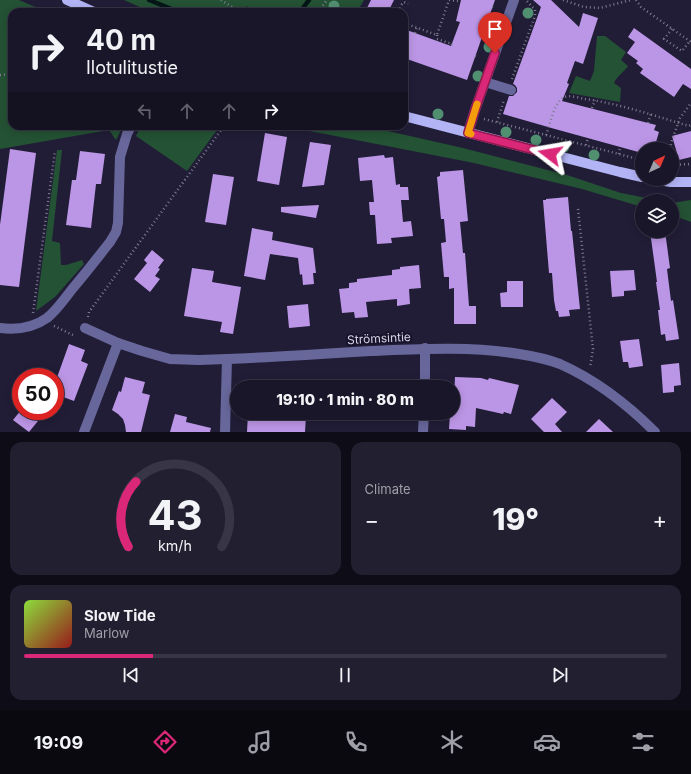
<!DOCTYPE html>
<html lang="en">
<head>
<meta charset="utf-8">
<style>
	:root { --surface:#191629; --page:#221f31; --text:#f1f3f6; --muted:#9f9fa8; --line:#373546; --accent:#db2777 }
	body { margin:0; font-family:Inter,sans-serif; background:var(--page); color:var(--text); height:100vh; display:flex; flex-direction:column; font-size:15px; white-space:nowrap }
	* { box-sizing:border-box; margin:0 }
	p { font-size:13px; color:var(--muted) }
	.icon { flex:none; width:22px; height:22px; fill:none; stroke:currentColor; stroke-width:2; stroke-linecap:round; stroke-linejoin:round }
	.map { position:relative; height:432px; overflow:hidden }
	.drawer { display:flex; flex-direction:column; gap:10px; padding:10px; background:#0e0c17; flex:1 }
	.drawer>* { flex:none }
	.guide { position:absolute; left:8px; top:8px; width:400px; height:122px; border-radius:12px; box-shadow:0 2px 10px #0003,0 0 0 1px var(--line); background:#191629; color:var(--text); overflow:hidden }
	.needle { width:26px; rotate:44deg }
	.fabs { position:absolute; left:635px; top:142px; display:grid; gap:8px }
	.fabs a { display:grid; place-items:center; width:44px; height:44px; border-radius:50%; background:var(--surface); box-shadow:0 2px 10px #0003,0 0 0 1px var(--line); font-size:20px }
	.speed { position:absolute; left:12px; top:368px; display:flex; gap:8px; font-size:20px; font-weight:700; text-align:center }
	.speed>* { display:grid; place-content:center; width:52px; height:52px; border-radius:50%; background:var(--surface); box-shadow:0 2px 10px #0003,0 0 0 1px var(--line); line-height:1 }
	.speed .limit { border:6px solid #d22; background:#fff; color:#111 }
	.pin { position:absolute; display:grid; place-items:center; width:34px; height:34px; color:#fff; margin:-41px -17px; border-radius:50% 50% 50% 0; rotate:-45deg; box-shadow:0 0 4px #0007 }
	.pin .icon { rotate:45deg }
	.me { position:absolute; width:44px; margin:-22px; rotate:284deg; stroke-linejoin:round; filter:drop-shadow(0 0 3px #0008) }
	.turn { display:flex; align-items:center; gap:14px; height:84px; padding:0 12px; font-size:18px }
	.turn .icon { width:52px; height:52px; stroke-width:2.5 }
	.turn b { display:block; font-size:28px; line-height:34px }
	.lanes { display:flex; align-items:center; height:38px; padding:0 12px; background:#0003; justify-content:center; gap:20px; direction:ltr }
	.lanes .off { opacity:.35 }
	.big { font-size:30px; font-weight:800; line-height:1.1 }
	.drawer .widget { flex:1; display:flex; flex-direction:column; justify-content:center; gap:6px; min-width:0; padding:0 14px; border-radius:12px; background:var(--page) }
	.drawer .dial { align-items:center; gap:0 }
	.dial svg { height:104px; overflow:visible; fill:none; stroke:var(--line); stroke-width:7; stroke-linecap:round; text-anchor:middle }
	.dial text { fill:var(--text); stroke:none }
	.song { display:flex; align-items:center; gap:12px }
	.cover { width:48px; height:48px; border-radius:6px; background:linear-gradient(135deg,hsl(90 70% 55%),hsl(0 70% 35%)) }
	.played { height:4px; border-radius:2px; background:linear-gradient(90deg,var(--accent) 20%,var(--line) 20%) }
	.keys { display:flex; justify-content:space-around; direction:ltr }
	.heat { display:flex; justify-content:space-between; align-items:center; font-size:22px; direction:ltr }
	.drawer .tiles { flex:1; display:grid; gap:10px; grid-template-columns:1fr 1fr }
	.widget:last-child { grid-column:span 2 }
	.trip { position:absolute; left:230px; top:380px; width:230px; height:40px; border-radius:20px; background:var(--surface); box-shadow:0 2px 10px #0003,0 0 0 1px var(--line); font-weight:800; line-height:40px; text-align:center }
	.dock { display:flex; height:64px; justify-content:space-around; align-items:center; background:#0a0910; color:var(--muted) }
	.dock .icon { width:28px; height:28px }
	.dock .on { color:var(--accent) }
	.dock b { font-size:18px; color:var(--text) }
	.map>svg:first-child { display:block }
	.green { fill:#245234 }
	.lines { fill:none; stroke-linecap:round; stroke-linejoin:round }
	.stream { stroke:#051618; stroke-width:4.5 }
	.building { fill:#bc96e6 }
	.path { stroke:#7e7c91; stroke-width:2.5; stroke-dasharray:1 3; stroke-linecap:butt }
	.minor { stroke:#68679b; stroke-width:10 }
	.major { stroke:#b3b4f5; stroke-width:10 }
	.tree { fill:#518f71 }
	.route-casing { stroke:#8e194d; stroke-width:10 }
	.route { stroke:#db2777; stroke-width:7 }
	.slow { stroke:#f59e0b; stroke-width:7 }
	.labels { text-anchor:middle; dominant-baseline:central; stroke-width:4; stroke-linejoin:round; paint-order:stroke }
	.street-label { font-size:12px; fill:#d6d5e6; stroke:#18142d }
</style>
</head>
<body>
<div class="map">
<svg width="691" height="432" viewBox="0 0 691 432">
	<rect width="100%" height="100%" fill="#211d37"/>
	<g class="green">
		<polygon points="0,0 19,0 47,12 12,12 12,126 123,126 116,140 109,130 0,149"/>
		<polygon points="124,0 364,0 357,12 256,12 247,6 244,12 151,12"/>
		<path d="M597,36H605L626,52L621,60L628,66C624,72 617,76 614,83L621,88L620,102L569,93L576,76L590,81L594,71Z"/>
		<polygon points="141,126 220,126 187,171 136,136"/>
		<polygon points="284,126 349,126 379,129 463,148 567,175 621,193 662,201 642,201 642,207 582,189 474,163"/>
		<polygon points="57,150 62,150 52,241 60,243 61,265 66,265 82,260 84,264 55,297 36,311"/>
		<polygon points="691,200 691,222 672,215 672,203"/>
	</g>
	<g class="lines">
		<g class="stream">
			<polyline points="149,0 179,12"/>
			<polyline points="300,12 309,0"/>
		</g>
	</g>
	<g class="building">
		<polygon points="371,0 394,0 388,12 365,12"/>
		<polygon points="461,0 495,0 467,80 404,58 404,29 451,46 460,22 456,21"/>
		<polygon points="533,0 551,0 579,27 583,13 598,18 583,64 575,61 567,83 569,84 562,101 656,125 654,130 659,132 654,149 642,149 642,153 555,129 503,114 509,96 513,96 517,92 517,88 515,85 513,84 541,7"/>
		<polygon points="634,28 691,69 691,89 683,84 674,97 640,73 643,69 636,63 638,61 627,53 635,42 628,37"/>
		<polygon points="691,131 691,157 679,160 672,136"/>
		<polygon points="265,133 287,137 279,185 257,181"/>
		<polygon points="310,142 331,145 324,185 302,187"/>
		<polygon points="10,149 36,153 19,287 0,285 0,225"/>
		<polygon points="80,151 105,154 101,184 96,184 91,228 66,225 72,180 76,180"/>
		<polygon points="384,155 385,158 393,157 396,185 400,184 400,187 408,187 409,200 401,200 403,222 411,221 413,236 391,238 392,243 377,244 375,215 370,215 369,202 374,202 372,180 360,181 358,158"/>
		<polygon points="463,170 468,221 460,222 463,253 465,253 469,306 476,306 476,324 454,324 454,288 449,289 449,277 444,277 441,243 446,242 444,219 441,219 437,177 440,176 440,172"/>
		<polygon points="213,174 234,177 226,225 205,222"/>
		<polygon points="568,197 571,231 572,231 580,309 569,310 570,316 559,317 558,311 556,311 554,300 552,273 549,273 543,200 546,200 546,199"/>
		<polygon points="319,205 316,218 281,212 281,207"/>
		<polygon points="252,228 273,232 272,240 313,248 316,273 313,273 314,284 303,285 302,274 300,275 298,258 270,254 265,280 244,276"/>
		<polygon points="650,231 665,231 670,268 667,269 671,301 673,300 679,339 666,341 665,334 661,335 658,310 660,310 656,282 657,282"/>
		<polygon points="152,250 164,260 158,268 160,269 155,276 160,279 150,292 134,279 147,263 144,260"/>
		<polygon points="419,265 421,288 409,289 410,304 397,306 397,299 366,302 368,317 355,318 354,312 342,313 339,289 349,288 349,283 357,282 357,279 392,275 392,270 400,269 400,267"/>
		<polygon points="192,268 214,271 212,282 241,287 233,334 220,332 222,322 184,316"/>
		<polygon points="634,270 636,290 624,291 624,296 612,297 610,271"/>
		<polygon points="507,281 523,281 523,307 501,307 500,293 507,292"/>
		<polygon points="308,304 310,326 289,328 287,306"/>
		<polygon points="639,339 643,366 629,368 628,362 623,362 620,341"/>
		<polygon points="69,344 85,350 81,361 88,364 74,401 55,394 55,383"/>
		<polygon points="679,363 681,385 674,386 674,392 663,393 661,365"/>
		<polygon points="125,377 145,382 142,393 150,395 141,432 126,432 125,425 123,419 118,414 112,410 119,391 121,392"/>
		<polygon points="455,377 481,378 488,380 489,378 519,385 511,414 504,412 503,414 476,408 475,427 466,426 466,430 449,429 450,413 453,413 453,398 454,398"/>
		<polygon points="552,398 567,412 555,424 562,432 544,432 531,419"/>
		<polygon points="21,410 26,411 38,421 29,432 13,420"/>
		<polygon points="248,413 272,413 306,416 305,432 247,432"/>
		<polygon points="175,414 187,417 186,422 211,428 210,432 170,432"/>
		<polygon points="599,419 613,432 586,432"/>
	</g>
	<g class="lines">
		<g class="path">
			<polyline points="221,0 240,12"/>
			<polyline points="449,0 458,1"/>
			<polyline points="563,0 584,7 600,8 631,0"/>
			<polyline points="636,0 641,7 648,12 691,42"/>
			<polyline points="492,7 495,8"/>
			<polyline points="318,12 327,0"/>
			<polyline points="398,12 402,4 404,2 408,4"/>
			<polyline points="404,23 437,35 449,0"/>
			<polyline points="672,29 664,39 682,51 690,41"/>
			<polyline points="415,33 417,27"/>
			<polyline points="437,35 437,39 452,44 451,46"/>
			<polyline points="475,56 477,57"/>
			<polyline points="0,75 12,74"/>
			<polyline points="512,79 535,16 535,10 527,1 527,0"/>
			<polyline points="592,108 595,100"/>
			<polyline points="484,119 642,160"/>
			<polyline points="497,122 504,100"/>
			<polyline points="648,123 651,114"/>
			<path d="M546,135C550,125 554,102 564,97C571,95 579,98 585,99C621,104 655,116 689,126L691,125"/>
			<polyline points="586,145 588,138"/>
			<polyline points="670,149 672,140 680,118 691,103"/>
			<polyline points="619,154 620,147"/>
			<polyline points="672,165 691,164"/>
			<polyline points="578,209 593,349 590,368"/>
			<polyline points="33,313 55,151"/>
			<polyline points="88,317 89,312 224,126"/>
			<polyline points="54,326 73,335 75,333"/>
		</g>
		<g class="minor">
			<polyline points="485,82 511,90"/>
			<polyline points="468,133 475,110 514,0"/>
			<path d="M0,328C17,330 33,328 47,318C57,310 65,298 73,288C86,273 98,257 110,242L116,232L118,223L120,157L127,134L131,126"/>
			<path d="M85,328L118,343L142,351L170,359L199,360L227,359C275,357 323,354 371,351C420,349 470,346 519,354C532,356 547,359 560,364C596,380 627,404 655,432"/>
			<polyline points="425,387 425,348"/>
			<polyline points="84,432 118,343"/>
			<polyline points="225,432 227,359"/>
			<polyline points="423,432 424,413"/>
		</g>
		<g class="major">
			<polyline points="67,0 94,12"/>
			<polyline points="404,116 620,172 642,177"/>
			<polyline points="652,179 671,182 691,182"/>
		</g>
	</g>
	<g class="tree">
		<circle cx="334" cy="6" r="5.5"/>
		<circle cx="528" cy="13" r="5.5"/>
		<circle cx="498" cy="19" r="5.5"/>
		<circle cx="489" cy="47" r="5.5"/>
		<circle cx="478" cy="76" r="5.5"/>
		<circle cx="438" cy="114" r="5.5"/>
		<circle cx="506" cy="132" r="5.5"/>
		<circle cx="536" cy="140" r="5.5"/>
		<circle cx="564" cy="147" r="5.5"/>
		<circle cx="594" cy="155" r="5.5"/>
	</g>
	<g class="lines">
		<g class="route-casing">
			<polyline id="route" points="495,53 475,110 468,133 550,154"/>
		</g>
		<use href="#route" class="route"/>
		<polyline class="slow" points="471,134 468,133 477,104"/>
	</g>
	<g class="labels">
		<g class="street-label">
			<text transform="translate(379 338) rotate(-3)">Strömsintie</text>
		</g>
	</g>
</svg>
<div class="fabs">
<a><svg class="needle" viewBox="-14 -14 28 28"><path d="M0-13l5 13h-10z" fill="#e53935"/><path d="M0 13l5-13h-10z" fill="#9f9fa8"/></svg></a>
<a><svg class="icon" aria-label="layers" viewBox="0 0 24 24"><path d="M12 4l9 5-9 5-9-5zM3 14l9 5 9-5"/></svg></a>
</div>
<div class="speed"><div class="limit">50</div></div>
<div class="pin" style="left:495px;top:53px;background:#d93025"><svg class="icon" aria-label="arrive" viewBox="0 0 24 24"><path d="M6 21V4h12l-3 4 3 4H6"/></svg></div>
<svg class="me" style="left:550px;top:154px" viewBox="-20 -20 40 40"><path d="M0-17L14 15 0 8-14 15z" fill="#db2777" stroke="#fff" stroke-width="4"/></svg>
<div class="trip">19:10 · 1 min · 80 m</div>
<div class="guide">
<div class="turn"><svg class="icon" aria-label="right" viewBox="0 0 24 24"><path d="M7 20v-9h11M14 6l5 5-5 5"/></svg><div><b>40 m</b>Ilotulitustie</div></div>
<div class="lanes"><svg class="icon off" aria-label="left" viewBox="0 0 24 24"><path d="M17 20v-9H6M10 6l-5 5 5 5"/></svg><svg class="icon off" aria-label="ahead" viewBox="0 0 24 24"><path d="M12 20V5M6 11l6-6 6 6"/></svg><svg class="icon off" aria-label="ahead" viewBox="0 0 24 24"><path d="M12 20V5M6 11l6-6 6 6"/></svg><svg class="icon" aria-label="right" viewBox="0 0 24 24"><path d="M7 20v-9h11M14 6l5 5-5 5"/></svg></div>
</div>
</div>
<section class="drawer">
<div class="tiles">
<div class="widget dial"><svg viewBox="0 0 100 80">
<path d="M14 69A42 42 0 1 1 86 69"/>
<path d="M14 69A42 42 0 0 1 20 19" stroke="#db2777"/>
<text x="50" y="56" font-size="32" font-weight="700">43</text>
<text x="50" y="72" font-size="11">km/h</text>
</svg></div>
<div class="widget"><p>Climate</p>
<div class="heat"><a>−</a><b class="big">19°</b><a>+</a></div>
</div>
<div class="widget">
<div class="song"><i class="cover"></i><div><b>Slow Tide</b><p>Marlow</p></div></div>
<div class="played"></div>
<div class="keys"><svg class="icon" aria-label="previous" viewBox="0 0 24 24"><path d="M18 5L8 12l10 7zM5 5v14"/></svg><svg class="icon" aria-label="pause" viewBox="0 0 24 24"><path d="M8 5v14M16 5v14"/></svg><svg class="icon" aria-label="next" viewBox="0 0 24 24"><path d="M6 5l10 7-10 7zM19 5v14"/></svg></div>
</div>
</div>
</section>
<nav class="dock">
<b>19:09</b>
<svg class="icon on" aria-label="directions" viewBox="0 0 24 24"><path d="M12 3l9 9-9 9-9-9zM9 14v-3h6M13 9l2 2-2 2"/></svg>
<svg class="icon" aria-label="music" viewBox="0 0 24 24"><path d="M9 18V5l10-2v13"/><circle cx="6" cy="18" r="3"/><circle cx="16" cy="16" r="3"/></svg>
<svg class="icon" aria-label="phone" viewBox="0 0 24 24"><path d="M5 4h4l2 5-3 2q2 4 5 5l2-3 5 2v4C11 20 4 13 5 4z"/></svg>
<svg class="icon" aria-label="climate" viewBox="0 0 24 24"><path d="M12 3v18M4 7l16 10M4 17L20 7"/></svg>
<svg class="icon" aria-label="car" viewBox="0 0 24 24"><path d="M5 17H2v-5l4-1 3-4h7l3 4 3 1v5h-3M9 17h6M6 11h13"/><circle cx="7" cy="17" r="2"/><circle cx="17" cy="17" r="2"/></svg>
<svg class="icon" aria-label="filters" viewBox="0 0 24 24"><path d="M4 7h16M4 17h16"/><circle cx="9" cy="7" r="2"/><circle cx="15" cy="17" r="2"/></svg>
</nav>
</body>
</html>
